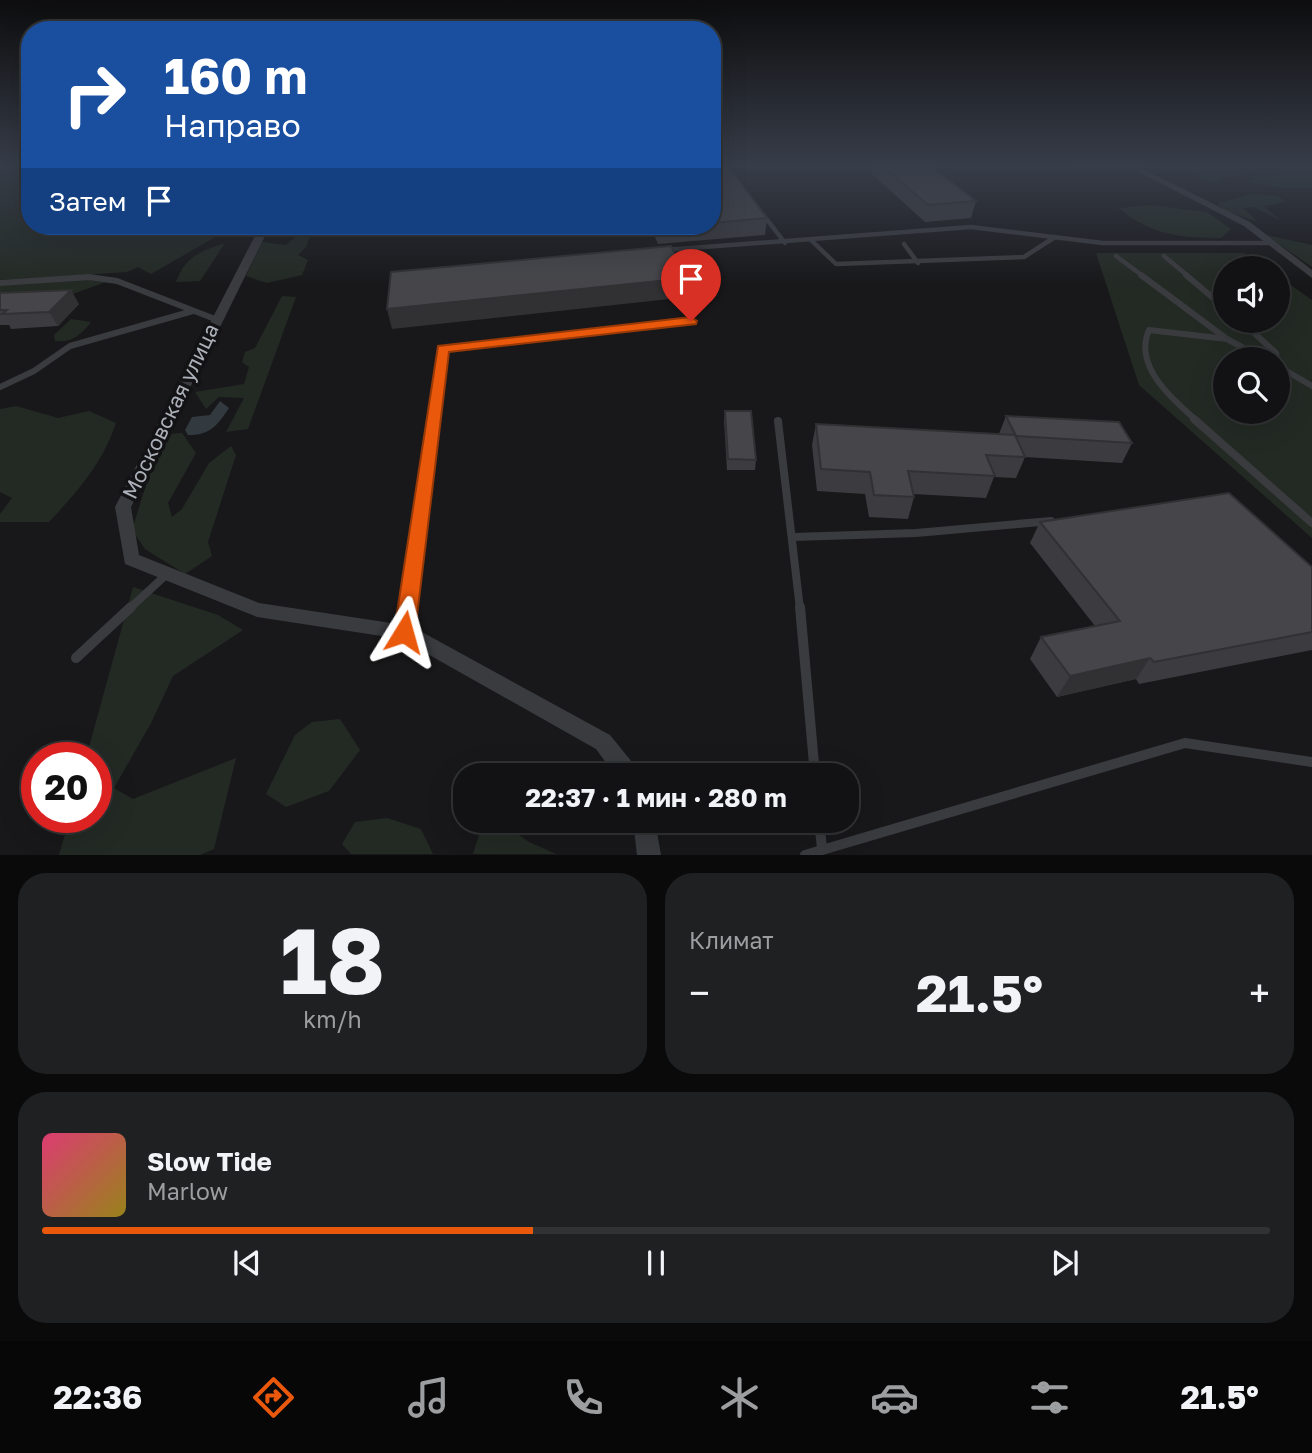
<!DOCTYPE html>
<html lang="ru">
<head>
<meta charset="utf-8">
<style>
	:root { --surface:#121214; --page:#1f2022; --text:#f1f3f6; --muted:#9c9ea0; --line:#313234; --accent:#ea580c }
	body { margin:0; font-family:"Golos Text",sans-serif; background:var(--page); color:var(--text); height:100vh; display:flex; flex-direction:column; font-size:26px; white-space:nowrap }
	* { box-sizing:border-box; margin:0 }
	p { font-size:23px; color:var(--muted) }
	.icon { flex:none; width:38px; height:38px; fill:none; stroke:currentColor; stroke-width:2; stroke-linecap:round; stroke-linejoin:round }
	.map { position:relative; height:855px; overflow:hidden }
	.details { display:flex; flex-direction:column; gap:18px; padding:18px; background:#0a0a0b; flex:1 }
	.details>* { flex:none }
	.banner { position:absolute; left:21px; top:21px; width:700px; height:214px; border-radius:28px; box-shadow:0 7px 28px #0002,0 0 0 2px var(--line); background:#1a4fa0; color:#fff; overflow:hidden }
	.fabs { position:absolute; left:1213px; top:256px; display:grid; gap:14px }
	.fabs a { display:grid; place-items:center; width:77px; height:77px; border-radius:50%; background:var(--surface); box-shadow:0 7px 28px #0002,0 0 0 2px var(--line); font-size:35px }
	.speed { position:absolute; left:21px; top:742px; display:flex; gap:14px; font-size:35px; font-weight:700; text-align:center }
	.speed>* { display:grid; place-content:center; width:91px; height:91px; border-radius:50%; background:var(--surface); box-shadow:0 7px 28px #0002,0 0 0 2px var(--line); line-height:1 }
	.speed .limit { border:10px solid #d22; background:#fff; color:#111 }
	.pin { position:absolute; display:grid; place-items:center; width:60px; height:60px; color:#fff; margin:-72px -30px; border-radius:50% 50% 50% 0; rotate:-45deg; box-shadow:0 0 7px #0007 }
	.pin .icon { rotate:45deg }
	.me { position:absolute; width:77px; margin:-38px; rotate:8deg; stroke-linejoin:round; filter:drop-shadow(0 0 5px #0008) }
	.turn { display:flex; align-items:center; gap:24px; height:147px; padding:0 28px; font-size:32px }
	.turn .icon { width:91px; height:91px; stroke-width:2.5 }
	.turn b { display:block; font-size:49px; line-height:60px }
	.then { display:flex; align-items:center; height:66px; padding:0 28px; background:#0003; gap:14px; font-size:26px }
	.big { font-size:52px; font-weight:700; line-height:1.1 }
	.details .widget { flex:1; display:flex; flex-direction:column; justify-content:center; gap:10px; min-width:0; padding:0 24px; border-radius:28px; background:var(--page) }
	.details .dial { align-items:center; gap:0 }
	.dial b { font-size:91px; line-height:1 }
	.song { display:flex; align-items:center; gap:21px }
	.cover { width:84px; height:84px; border-radius:10px; background:linear-gradient(135deg,hsl(340 70% 55%),hsl(50 70% 35%)) }
	.played { height:7px; border-radius:4px; background:linear-gradient(90deg,var(--accent) 40%,var(--line) 40%) }
	.keys { display:flex; justify-content:space-around; direction:ltr }
	.heat { display:flex; justify-content:space-between; align-items:center; font-size:38px; direction:ltr }
	.details .tiles { flex:1; display:grid; gap:18px; grid-template-columns:1fr 1fr }
	.widget:last-child { grid-column:span 2 }
	.trip { position:absolute; left:453px; top:763px; width:406px; height:70px; border-radius:28px; background:var(--surface); box-shadow:0 7px 28px #0002,0 0 0 2px var(--line); font-weight:700; line-height:70px; text-align:center }
	.tab-bar { display:flex; height:112px; justify-content:space-around; align-items:center; background:#070708; color:var(--muted) }
	.tab-bar .icon { width:49px; height:49px }
	.tab-bar .current { color:var(--accent) }
	.tab-bar b { font-size:32px; color:var(--text) }
	.map>svg:first-child { display:block }
	.green { fill:#232a24; fill-rule:evenodd }
	.water { fill:#32393f }
	.lines { fill:none; stroke-linecap:round; stroke-linejoin:round }
	.lane-far3 { stroke:#3a3b3f; stroke-width:4.5 }
	.lane-far2 { stroke:#3a3b3f; stroke-width:6 }
	.lane-far1 { stroke:#3a3b3f; stroke-width:8 }
	.lane { stroke:#3a3b3f; stroke-width:10 }
	.street { fill:#3a3b3f; fill-rule:evenodd }
	.rail { stroke:#515357; stroke-width:3.5; stroke-dasharray:6 4.5; stroke-linecap:butt }
	.wall { fill:#3c3c40 }
	.shaded-wall { fill:#313134 }
	.building { fill:#46464a; stroke:#313134; stroke-width:2 }
	.route { fill:#ea580c; stroke:#983908; stroke-width:2 }
	.labels { text-anchor:middle; dominant-baseline:central; stroke-width:7; stroke-linejoin:round; paint-order:stroke }
	.street-label { font-size:21px; fill:#acb0b8; stroke:#131315 }
</style>
</head>
<body>
<div class="map">
<svg width="1312" height="855" viewBox="0 0 1312 855">
	<rect width="100%" height="100%" fill="#18181a"/>
	<g class="green">
		<polygon points="0,166 30,166 30,226 231,228 151,274 138,267 127,272 0,280"/>
		<polygon points="1182,166 1240,169 1247,173 1220,179 1218,184 1201,179"/>
		<polygon points="1294,166 1312,166 1312,188 1282,188 1250,182 1261,174"/>
		<polygon points="1253,194 1278,196 1285,202 1264,206 1280,220 1253,207 1243,208 1258,222 1224,210 1217,203"/>
		<path d="M1151,205L1207,212L1231,229L1221,238C1181,238 1150,235 1119,208Z"/>
		<polygon points="312,231 306,247 298,255 308,260 302,275 267,283 246,276 262,242 286,245 296,236"/>
		<polygon points="1266,235 1312,245 1312,267"/>
		<path d="M225,243L200,281L176,282C185,257 200,251 225,243Z"/>
		<path d="M1096,253H1244L1266,268H1225V320H1278V276L1312,300V538L1139,385ZM1225,359H1278V411H1225Z"/>
		<polygon points="83,279 106,282 67,296 0,300 0,284"/>
		<polygon points="282,296 296,297 248,429 226,432 244,398 219,397 206,409 195,392 244,384 249,367 242,362 245,352 255,348"/>
		<path d="M71,319L91,322C81,335 71,343 55,341L54,335Z"/>
		<path d="M16,406L58,418L89,411L116,423C102,464 78,491 49,522H0V514L12,498L0,492V409Z"/>
		<polygon points="182,433 196,453 168,503 172,517 182,509 209,463 231,446 236,455 208,542 212,556 185,574 145,549 132,530 150,472 170,434"/>
		<polygon points="133,587 218,615 243,630 173,676 151,723 114,788 133,799 236,758 214,849 200,855 59,855 70,817 96,817 96,758 86,758"/>
		<polygon points="340,719 360,750 329,791 286,807 266,794 295,735 312,722"/>
		<polygon points="387,818 421,829 433,854 351,854 342,844 355,822"/>
		<polygon points="503,824 529,842 556,854 473,854 479,835"/>
	</g>
	<path class="water" d="M220,401L229,408C218,425 209,436 188,435L185,430L192,417L210,415Z"/>
	<g class="lines">
		<g class="lane-far3">
			<polyline points="1075,166 1123,166"/>
			<polyline points="762,213 785,243"/>
			<polyline points="812,241 836,264 1024,257 1055,237"/>
			<polyline points="904,244 918,263"/>
			<polyline points="664,250 971,227 1103,243 1270,243"/>
			<polyline points="1116,256 1143,276"/>
			<polyline points="1164,256 1188,276"/>
		</g>
		<g class="lane-far2">
			<polyline points="1141,275 1227,339 1264,359"/>
			<polyline points="1186,275 1225,308"/>
			<polyline points="0,283 89,277 117,281 215,319"/>
			<polyline points="1240,320 1276,353 1277,359"/>
			<polyline points="1278,366 1312,386"/>
			<polyline points="0,387 34,371 70,346 193,311"/>
			<polyline points="433,420 443,349 691,321"/>
			<path d="M1196,420C1172,399 1133,366 1149,330L1227,339"/>
		</g>
		<g class="lane-far1">
			<polyline points="1194,419 1312,523"/>
			<polyline points="778,421 800,609"/>
			<polyline points="794,537 916,533 1051,521"/>
			<polyline points="129,609 167,574"/>
			<polyline points="407,609 433,419"/>
		</g>
		<g class="lane">
			<polyline points="800,607 815,775"/>
			<polyline points="404,632 407,607"/>
			<polyline points="76,658 131,607"/>
			<polyline points="819,821 822,848"/>
			<polyline points="805,855 1185,743 1312,762"/>
		</g>
		<g class="street">
			<polygon points="1127,166 1137,166 1250,222 1312,270 1312,278 1244,226"/>
			<polygon points="260,226 270,226 131,507 139,555 259,603 411,626 610,735 636,767 639,775 615,775 596,749 401,639 257,617 125,564 115,507"/>
			<polygon points="633,821 655,821 661,855 637,855"/>
		</g>
		<polyline class="rail" points="616,226 619,228"/>
	</g>
	<g class="wall">
		<polygon points="712,166 767,218 765,235 658,244 650,226 712,226"/>
		<polygon points="873,166 930,166 976,201 971,218 925,222 871,173"/>
		<polygon points="0,293 79,304 58,326 11,329 9,325 0,325"/>
		<polygon points="725,411 756,460 755,470 727,470 724,421"/>
		<polygon points="1006,416 1132,443 1122,463 1025,457 1016,478 994,477 986,498 913,494 914,497 908,519 869,517 865,494 817,491 812,445 816,424 999,434"/>
		<polygon points="1040,522 1312,567 1312,650 1139,684 1136,679 1057,697 1030,659 1041,637 1095,626 1030,543"/>
	</g>
	<g class="shaded-wall">
		<polygon points="688,278 688,297 392,329 387,309"/>
		<polygon points="71,290 79,304 58,326 49,312"/>
		<polygon points="1150,658 1136,679 1057,697 1070,676"/>
	</g>
	<g class="building">
		<polygon points="712,166 728,166 767,218 712,223"/>
		<polygon points="883,166 930,166 976,201 928,205"/>
		<polygon points="671,246 688,278 387,309 391,272"/>
		<polygon points="71,290 49,312 2,314 7,310 0,310 0,293"/>
		<polygon points="725,411 751,411 756,460 728,459"/>
		<polygon points="1006,416 1119,422 1132,443 1016,436"/>
		<polygon points="816,424 1015,435 1025,457 986,455 995,476 908,471 914,497 874,495 870,472 821,469"/>
		<polygon points="1229,493 1312,567 1312,632 1154,662 1150,658 1070,676 1041,637 1120,621 1040,522"/>
	</g>
	<linearGradient id="sky" x2="0" y2="1"><stop stop-color="#0d0d0e"/><stop offset="0.58" stop-color="#373d49"/><stop offset="1" stop-color="#373d49" stop-opacity="0"/></linearGradient>
	<rect width="1312" height="285" fill="url(#sky)"/>
	<polygon class="route" points="691,317 697,321 696,324 449,352 415,632 412,638 404,641 397,638 394,632 438,346"/>
	<g class="labels">
		<g class="street-label">
			<text transform="translate(170 411) rotate(-64)">Московская улица</text>
		</g>
	</g>
</svg>
<div class="fabs">
<a><svg class="icon" aria-label="sound" viewBox="0 0 24 24"><path d="M4 9h4l5-4v14l-5-4H4zM17 9q2 3 0 6"/></svg></a>
<a><svg class="icon" aria-label="search" viewBox="0 0 24 24"><circle cx="10" cy="10" r="6"/><path d="M15 15l6 6"/></svg></a>
</div>
<div class="speed"><div class="limit">20</div></div>
<div class="pin" style="left:691px;top:321px;background:#d93025"><svg class="icon" aria-label="arrive" viewBox="0 0 24 24"><path d="M6 21V4h12l-3 4 3 4H6"/></svg></div>
<svg class="me" style="left:404px;top:632px" viewBox="-20 -20 40 40"><path d="M0-17L14 15 0 8-14 15z" fill="#ea580c" stroke="#fff" stroke-width="4"/></svg>
<div class="trip">22:37 · 1 мин · 280 m</div>
<div class="banner">
<div class="turn"><svg class="icon" aria-label="right" viewBox="0 0 24 24"><path d="M7 20v-9h11M14 6l5 5-5 5"/></svg><div><b>160 m</b>Направо</div></div>
<div class="then">Затем<svg class="icon" aria-label="arrive" viewBox="0 0 24 24"><path d="M6 21V4h12l-3 4 3 4H6"/></svg></div>
</div>
</div>
<section class="details">
<div class="tiles">
<div class="widget dial"><b>18</b><p>km/h</p></div>
<div class="widget"><p>Климат</p>
<div class="heat"><a>−</a><b class="big">21.5°</b><a>+</a></div>
</div>
<div class="widget">
<div class="song"><i class="cover"></i><div><b>Slow Tide</b><p>Marlow</p></div></div>
<div class="played"></div>
<div class="keys"><svg class="icon" aria-label="previous" viewBox="0 0 24 24"><path d="M18 5L8 12l10 7zM5 5v14"/></svg><svg class="icon" aria-label="pause" viewBox="0 0 24 24"><path d="M8 5v14M16 5v14"/></svg><svg class="icon" aria-label="next" viewBox="0 0 24 24"><path d="M6 5l10 7-10 7zM19 5v14"/></svg></div>
</div>
</div>
</section>
<nav class="tab-bar">
<b>22:36</b>
<svg class="icon current" aria-label="directions" viewBox="0 0 24 24"><path d="M12 3l9 9-9 9-9-9zM9 14v-3h6M13 9l2 2-2 2"/></svg>
<svg class="icon" aria-label="music" viewBox="0 0 24 24"><path d="M9 18V5l10-2v13"/><circle cx="6" cy="18" r="3"/><circle cx="16" cy="16" r="3"/></svg>
<svg class="icon" aria-label="phone" viewBox="0 0 24 24"><path d="M5 4h4l2 5-3 2q2 4 5 5l2-3 5 2v4C11 20 4 13 5 4z"/></svg>
<svg class="icon" aria-label="climate" viewBox="0 0 24 24"><path d="M12 3v18M4 7l16 10M4 17L20 7"/></svg>
<svg class="icon" aria-label="car" viewBox="0 0 24 24"><path d="M5 17H2v-5l4-1 3-4h7l3 4 3 1v5h-3M9 17h6M6 11h13"/><circle cx="7" cy="17" r="2"/><circle cx="17" cy="17" r="2"/></svg>
<svg class="icon" aria-label="filters" viewBox="0 0 24 24"><path d="M4 7h16M4 17h16"/><circle cx="9" cy="7" r="2"/><circle cx="15" cy="17" r="2"/></svg>
<b>21.5°</b>
</nav>
</body>
</html>
